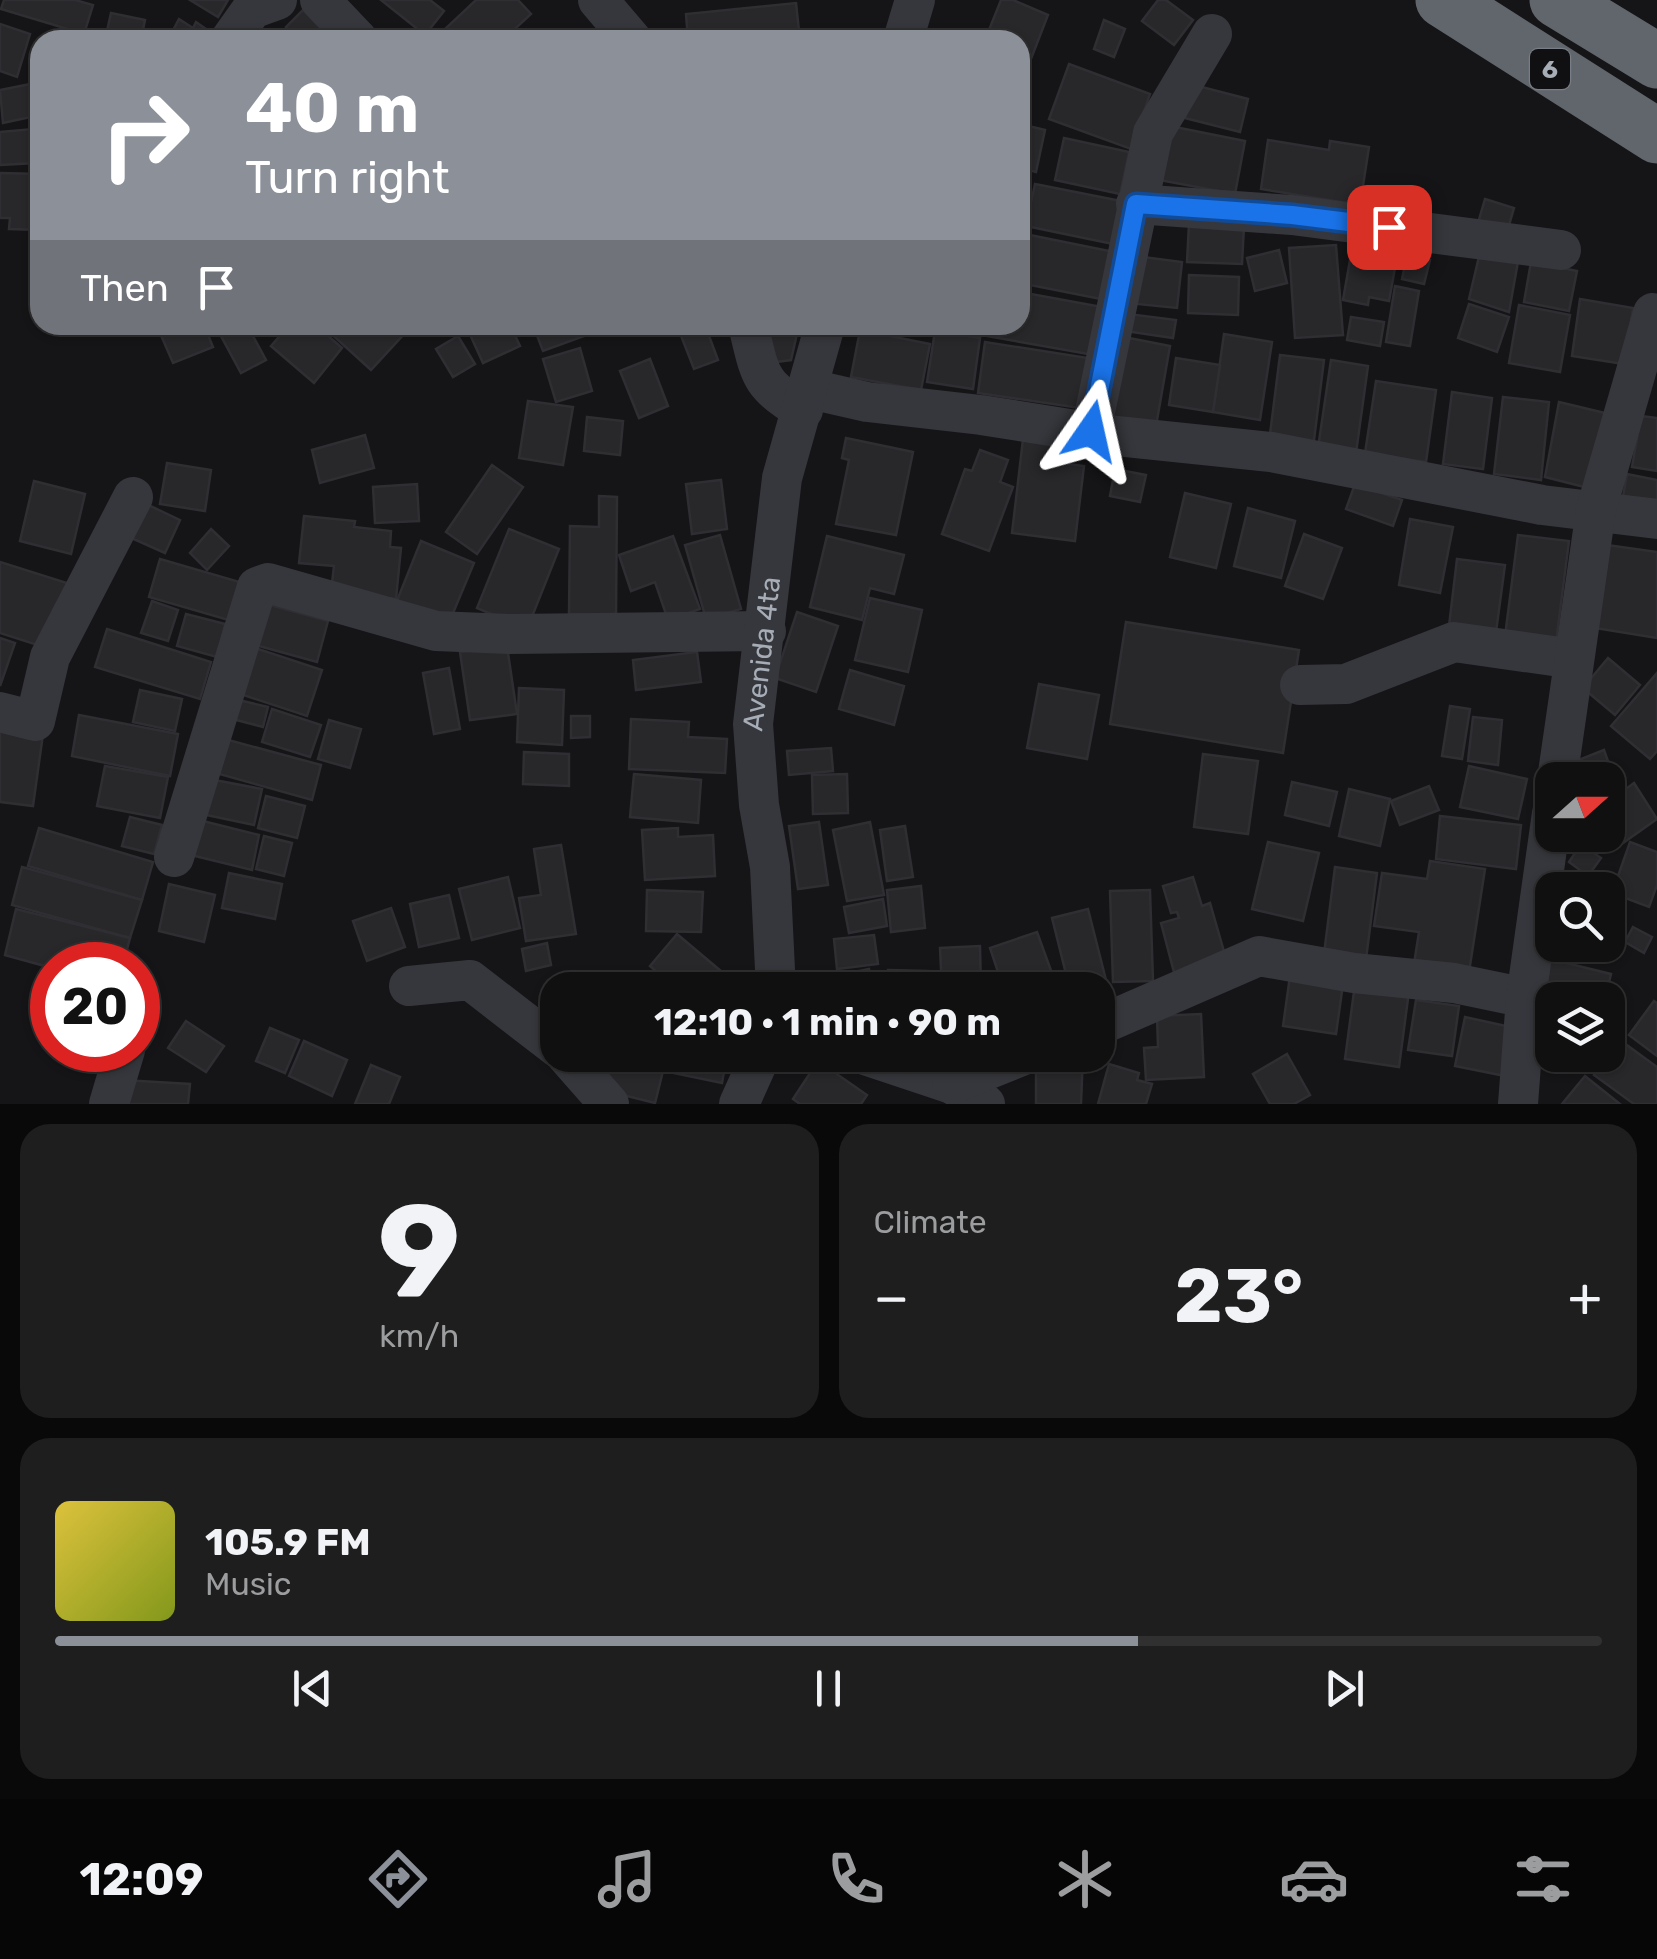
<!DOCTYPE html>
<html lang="en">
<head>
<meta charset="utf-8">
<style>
	:root { --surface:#101011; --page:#1e1e1f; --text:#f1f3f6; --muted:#9c9d9f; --line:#303031; --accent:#8c9099 }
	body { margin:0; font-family:Rubik,sans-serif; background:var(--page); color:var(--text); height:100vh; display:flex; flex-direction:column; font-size:38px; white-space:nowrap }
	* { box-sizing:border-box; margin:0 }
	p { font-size:32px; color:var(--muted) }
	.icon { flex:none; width:55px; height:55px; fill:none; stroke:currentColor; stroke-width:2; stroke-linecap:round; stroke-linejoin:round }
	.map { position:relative; height:1104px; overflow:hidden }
	.panel { display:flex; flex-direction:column; gap:20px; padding:20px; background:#090909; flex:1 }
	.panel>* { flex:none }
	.hud { position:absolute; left:30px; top:30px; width:1000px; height:305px; border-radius:30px; box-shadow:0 2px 8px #0004,0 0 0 2px var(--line); background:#8c9099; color:#fff; overflow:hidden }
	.needle { width:65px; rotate:69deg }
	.fabs { position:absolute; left:1535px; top:762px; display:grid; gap:20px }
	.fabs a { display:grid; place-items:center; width:90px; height:90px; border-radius:20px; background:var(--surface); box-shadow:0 2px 8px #0004,0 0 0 2px var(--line); font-size:50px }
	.speed { position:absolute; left:30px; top:942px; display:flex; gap:20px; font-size:50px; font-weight:700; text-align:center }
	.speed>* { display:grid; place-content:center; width:130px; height:130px; border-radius:50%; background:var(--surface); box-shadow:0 2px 8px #0004,0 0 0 2px var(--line); line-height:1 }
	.speed .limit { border:15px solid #d22; background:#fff; color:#111 }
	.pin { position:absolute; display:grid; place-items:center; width:85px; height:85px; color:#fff; margin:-42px; border-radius:20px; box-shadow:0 5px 15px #0006 }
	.me { position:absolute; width:110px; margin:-55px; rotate:11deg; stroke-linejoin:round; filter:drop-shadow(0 0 8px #0008) }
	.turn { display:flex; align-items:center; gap:35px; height:210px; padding:0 50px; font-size:45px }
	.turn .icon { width:130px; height:130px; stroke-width:2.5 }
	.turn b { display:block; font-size:70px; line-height:85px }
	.then { display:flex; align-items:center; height:95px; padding:0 50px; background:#0003; gap:20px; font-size:38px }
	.big { font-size:75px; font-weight:700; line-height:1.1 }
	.panel .card { flex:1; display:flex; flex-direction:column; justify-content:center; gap:15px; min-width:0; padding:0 35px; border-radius:30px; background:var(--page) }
	.panel .dial { align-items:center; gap:0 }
	.dial b { font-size:130px; line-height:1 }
	.song { display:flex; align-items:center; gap:30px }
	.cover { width:120px; height:120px; border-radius:15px; background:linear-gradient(135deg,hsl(50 70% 55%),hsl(70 70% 35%)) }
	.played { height:10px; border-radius:5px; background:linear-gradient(90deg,var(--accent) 70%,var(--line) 70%) }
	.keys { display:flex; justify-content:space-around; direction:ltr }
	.heat { display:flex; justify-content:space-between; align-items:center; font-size:55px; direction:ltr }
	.panel .tiles { flex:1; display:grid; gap:20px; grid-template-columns:1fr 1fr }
	.card:last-child { grid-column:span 2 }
	.trip { position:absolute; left:540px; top:972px; width:575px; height:100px; border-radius:30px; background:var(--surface); box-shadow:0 2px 8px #0004,0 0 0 2px var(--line); font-weight:700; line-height:100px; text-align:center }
	.tab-bar { display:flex; height:160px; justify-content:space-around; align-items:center; background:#060607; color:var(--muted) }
	.tab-bar .icon { width:70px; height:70px }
	.tab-bar .current { color:var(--accent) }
	.tab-bar b { font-size:45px; color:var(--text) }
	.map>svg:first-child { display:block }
	.building { fill:#28282b; stroke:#2f2f33; stroke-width:2.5 }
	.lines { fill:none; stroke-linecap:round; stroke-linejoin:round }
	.minor { stroke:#36373c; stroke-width:40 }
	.highway { stroke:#61666d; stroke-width:55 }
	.route-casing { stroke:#114b97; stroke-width:25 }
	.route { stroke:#1a73e8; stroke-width:18 }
	.labels { text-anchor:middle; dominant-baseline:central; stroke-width:10; stroke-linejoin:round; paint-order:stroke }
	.shield { fill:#101012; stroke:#797e86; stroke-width:2.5 }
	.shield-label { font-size:25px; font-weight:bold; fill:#a6adb7 }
	.street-label { font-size:28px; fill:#a6adb7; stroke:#101012 }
</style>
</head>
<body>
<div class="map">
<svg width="1657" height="1104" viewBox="0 0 1657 1104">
	<rect width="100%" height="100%" fill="#151517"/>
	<g class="building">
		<polygon points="4,0 75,0 93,5 84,34 1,9"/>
		<polygon points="190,0 228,0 218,17"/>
		<polygon points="381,0 430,0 444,11 425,35"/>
		<polygon points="476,0 518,0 531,14 503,40 454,40 444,30"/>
		<polygon points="1001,0 1013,0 1048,15 1031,59 1020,55 1020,40 985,40"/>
		<polygon points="1158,0 1166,0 1193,20 1174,45 1142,21"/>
		<polygon points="796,3 800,40 688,40 686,14"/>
		<polygon points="304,9 327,34 322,40 298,40 286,27"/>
		<polygon points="111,13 145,20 141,40 105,40"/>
		<polygon points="179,19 193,28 196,22 219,38 168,40"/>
		<polygon points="1104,20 1125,29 1114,57 1094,49"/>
		<polygon points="0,24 30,34 17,77 0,71"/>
		<polygon points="1069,64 1150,94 1131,149 1049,119"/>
		<polygon points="40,82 40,115 3,123 0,90"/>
		<polygon points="1194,85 1248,99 1240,132 1185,118"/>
		<polygon points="1020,124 1045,130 1036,172 1020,168"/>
		<polygon points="1165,125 1245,141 1235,194 1154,179"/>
		<polygon points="33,129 36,163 0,165 0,132"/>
		<polygon points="1064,138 1129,152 1120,194 1055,180"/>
		<polygon points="1268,140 1329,150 1330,141 1369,147 1360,205 1261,189"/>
		<polygon points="0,173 40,174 40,230 9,229 10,218 0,218"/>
		<polygon points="1035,184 1121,201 1113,244 1026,226"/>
		<polygon points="1485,199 1514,208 1505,239 1476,230"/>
		<polygon points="1189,224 1244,226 1242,264 1187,262"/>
		<polygon points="1020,233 1114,252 1106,300 1020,283"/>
		<polygon points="1482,244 1519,256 1509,312 1469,299"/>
		<polygon points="1336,245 1343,335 1295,338 1289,248"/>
		<polygon points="1279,250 1287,283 1255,291 1247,258"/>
		<polygon points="1369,252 1397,257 1389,301 1369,297 1368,305 1343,300 1350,260 1367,263"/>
		<polygon points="1407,255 1430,260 1424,284 1402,279"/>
		<polygon points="1143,257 1182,262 1177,308 1137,304"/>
		<polygon points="1531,262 1577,271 1569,311 1524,302"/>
		<polygon points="1189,275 1239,277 1238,315 1188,313"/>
		<polygon points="1395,286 1419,291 1410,346 1386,342"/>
		<polygon points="1020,292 1102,307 1094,355 987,336 989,325 1020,325"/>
		<polygon points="1580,299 1633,308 1624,364 1572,356"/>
		<polygon points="1469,304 1509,317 1497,352 1458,338"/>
		<polygon points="1519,305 1570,315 1560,372 1509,363"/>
		<polygon points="1128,314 1176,320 1173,338 1125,331"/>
		<polygon points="1351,317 1384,322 1380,346 1347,340"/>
		<polygon points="179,325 204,325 213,347 173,363 160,333"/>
		<polygon points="215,325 247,325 266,360 241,373"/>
		<polygon points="289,325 316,325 342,348 314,383 271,346"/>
		<polygon points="333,325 396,325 405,333 371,370 328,331"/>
		<polygon points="479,325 510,325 520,346 483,363 468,330"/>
		<polygon points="533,325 580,325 584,336 543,351"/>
		<polygon points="687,325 705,325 718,360 694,369 678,328"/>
		<polygon points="759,325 799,325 791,360 768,363"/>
		<polygon points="860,330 930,344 921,390 851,377"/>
		<polygon points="935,331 980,338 973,389 927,382"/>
		<polygon points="1224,334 1272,342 1260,420 1213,412"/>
		<polygon points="458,336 475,364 453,377 436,349"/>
		<polygon points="1124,337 1170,346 1156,426 1109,417"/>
		<polygon points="985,342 1094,359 1087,409 978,393"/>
		<polygon points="580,348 592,391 556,402 543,359"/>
		<polygon points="1280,355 1324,360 1313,448 1269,442"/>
		<polygon points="1176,358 1220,365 1213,412 1169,405"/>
		<polygon points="650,359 668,406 639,418 620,371"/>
		<polygon points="1331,360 1368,366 1356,453 1318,448"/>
		<polygon points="1376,381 1436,390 1426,462 1365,453"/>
		<polygon points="1452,392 1492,398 1483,469 1443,464"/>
		<polygon points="1503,397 1549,402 1541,480 1494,474"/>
		<polygon points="528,401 573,407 563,465 519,458"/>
		<polygon points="1559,402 1609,414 1592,489 1545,477"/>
		<polygon points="1641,416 1657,418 1657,471 1632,467"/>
		<polygon points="587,417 623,421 620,455 584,451"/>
		<polygon points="1024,431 1056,435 1053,462 1084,466 1075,541 1012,533"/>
		<polygon points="365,435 374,468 320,483 312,450"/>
		<polygon points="846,438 913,452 896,535 836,524 849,460 842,458"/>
		<polygon points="980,450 1008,460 1000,482 1013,487 989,551 942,534 965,469 972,471"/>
		<polygon points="167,463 211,470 205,511 160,504"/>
		<polygon points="492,465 523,487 477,554 446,532"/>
		<polygon points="1115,469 1146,475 1140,502 1110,496"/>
		<polygon points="1627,474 1657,480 1657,509 1622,502"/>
		<polygon points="721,480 727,529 692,534 686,484"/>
		<polygon points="34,481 85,494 71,554 20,541"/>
		<polygon points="417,484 419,521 375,523 373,487"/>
		<polygon points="1355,484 1402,500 1393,526 1346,509"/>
		<polygon points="1185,493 1231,504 1216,568 1170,557"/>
		<polygon points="599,496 617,497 616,615 569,614 570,526 599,527"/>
		<polygon points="142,502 180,520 165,553 127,536"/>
		<polygon points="1248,508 1295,521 1281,578 1234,566"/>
		<polygon points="304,516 355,521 354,527 391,531 390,547 401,548 396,599 331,592 334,566 299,563"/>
		<polygon points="1410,519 1453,527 1440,593 1399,585"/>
		<polygon points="211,529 229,546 207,570 190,553"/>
		<polygon points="509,529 559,549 527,629 477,608"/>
		<polygon points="1304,534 1342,548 1323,599 1285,586"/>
		<polygon points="720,535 741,609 706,619 685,545"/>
		<polygon points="1518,535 1569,541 1556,642 1505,636"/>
		<polygon points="673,536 700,609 668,620 655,582 631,591 619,555"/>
		<polygon points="827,536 904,555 894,594 870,588 862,620 810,607"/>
		<polygon points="421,541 474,563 448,625 396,603"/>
		<polygon points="1607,545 1657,552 1657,638 1595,628"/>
		<polygon points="160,559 243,583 232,621 149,597"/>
		<polygon points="1457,559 1505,565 1496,632 1449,626"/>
		<polygon points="0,562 70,584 50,649 0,633"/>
		<polygon points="870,598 922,610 908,672 855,660"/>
		<polygon points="152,601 178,610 168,641 141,633"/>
		<polygon points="259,602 328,621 317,662 248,643"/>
		<polygon points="797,612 838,626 816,692 775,678"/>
		<polygon points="186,614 225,624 217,657 177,646"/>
		<polygon points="1126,622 1299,650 1283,753 1110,724"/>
		<polygon points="107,629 211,662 200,699 95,667"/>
		<polygon points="0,638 15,643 0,686"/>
		<polygon points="240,643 322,670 307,716 225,689"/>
		<polygon points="507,646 517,714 470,720 460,652"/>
		<polygon points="697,652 701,682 636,690 633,660"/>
		<polygon points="1608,658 1640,685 1615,715 1583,688"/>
		<polygon points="449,668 460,729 434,734 423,673"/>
		<polygon points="850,670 904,686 894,725 839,709"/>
		<polygon points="1657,673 1657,751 1650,759 1611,726"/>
		<polygon points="1039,684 1099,695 1087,759 1027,748"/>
		<polygon points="519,688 564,690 562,745 517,742"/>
		<polygon points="140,690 182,699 175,731 133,722"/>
		<polygon points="230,698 268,707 263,727 225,717"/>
		<polygon points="1450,706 1470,709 1462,759 1442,756"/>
		<polygon points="272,709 321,725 310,757 262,742"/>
		<polygon points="79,715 178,734 170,776 72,756"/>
		<polygon points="571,716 590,716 590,737 571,738"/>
		<polygon points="1473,717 1502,720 1498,765 1468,761"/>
		<polygon points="631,719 689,722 688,737 727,739 725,773 629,769"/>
		<polygon points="329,720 361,729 350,768 318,759"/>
		<polygon points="0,721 44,727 33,806 0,802"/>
		<polygon points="221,738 321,765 312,800 212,772"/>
		<polygon points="831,748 833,771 789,775 787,751"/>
		<polygon points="1604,750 1618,789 1608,793 1608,780 1572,780 1566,765"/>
		<polygon points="524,752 569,754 569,786 523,784"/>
		<polygon points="1203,754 1258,761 1248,834 1194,827"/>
		<polygon points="105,766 168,777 160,818 97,806"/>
		<polygon points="1469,766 1527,779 1518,819 1460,807"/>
		<polygon points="634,774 701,780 698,823 630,817"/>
		<polygon points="847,774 848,813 813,814 812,775"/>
		<polygon points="204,778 262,789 254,825 197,813"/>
		<polygon points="1292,782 1337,792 1329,826 1285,815"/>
		<polygon points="1634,783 1657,819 1616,848 1607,835 1608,802"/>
		<polygon points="1429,786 1439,810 1400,825 1391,801"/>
		<polygon points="1349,789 1390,799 1380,846 1339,836"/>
		<polygon points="266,796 305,806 297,838 258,828"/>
		<polygon points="1440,816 1521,825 1516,869 1436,859"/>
		<polygon points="130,817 162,825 154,854 122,846"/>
		<polygon points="195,819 259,835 252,870 187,854"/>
		<polygon points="819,822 828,885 798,889 789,826"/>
		<polygon points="870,822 884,895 847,901 833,830"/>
		<polygon points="905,826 913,877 887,881 880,830"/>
		<polygon points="39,828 153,862 142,900 28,866"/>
		<polygon points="678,828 678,837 713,835 715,876 645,880 642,830"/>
		<polygon points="264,836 292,843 284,876 256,869"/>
		<polygon points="1268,842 1319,853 1303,921 1252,909"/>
		<polygon points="1630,842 1657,852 1657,885 1649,907 1612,893"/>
		<polygon points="1581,844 1601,858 1588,876 1569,862"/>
		<polygon points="561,845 576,934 526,941 519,898 541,895 534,849"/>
		<polygon points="1430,861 1485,869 1469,972 1414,964 1419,932 1374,926 1382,873 1427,879"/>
		<polygon points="22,867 142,900 130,938 12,905"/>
		<polygon points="1335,867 1377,873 1366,959 1324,954"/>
		<polygon points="229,873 282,884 275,919 222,908"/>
		<polygon points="508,877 520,928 472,940 459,889"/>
		<polygon points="1193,877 1202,906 1210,903 1227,962 1175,976 1161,923 1179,918 1177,912 1171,913 1163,886"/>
		<polygon points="169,884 215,895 204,942 159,931"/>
		<polygon points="921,886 925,928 891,932 887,890"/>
		<polygon points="647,890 703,892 701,932 646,931"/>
		<polygon points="1150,890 1153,981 1113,982 1110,891"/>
		<polygon points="449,895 459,938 419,947 410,904"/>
		<polygon points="883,899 887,926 849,933 844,907"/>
		<polygon points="391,908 405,947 367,961 353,921"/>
		<polygon points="16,909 130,938 123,965 52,965 52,968 5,955"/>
		<polygon points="1088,909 1106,980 1070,990 1052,918"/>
		<polygon points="1633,927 1652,937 1644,953 1625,942"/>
		<polygon points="1037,932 1058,990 1004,990 990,948"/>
		<polygon points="677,934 722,972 707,990 678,990 650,966"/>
		<polygon points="874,935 878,964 837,969 834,939"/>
		<polygon points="547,943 551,965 526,971 522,949"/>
		<polygon points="980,946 981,990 942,990 940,948"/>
		<polygon points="1550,959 1611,974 1605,1000 1552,1000 1540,997"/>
		<polygon points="869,969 874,990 817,990 815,980"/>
		<polygon points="888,970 928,971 928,990 887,990"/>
		<polygon points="1290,976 1343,984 1336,1034 1283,1026"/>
		<polygon points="1355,984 1409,991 1399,1067 1345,1059"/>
		<polygon points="1416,1000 1459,1006 1452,1056 1408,1050"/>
		<polygon points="1654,1001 1657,1003 1657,1056 1629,1035"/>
		<polygon points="1544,1007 1552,1008 1552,1055 1574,1055 1573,1064 1538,1059"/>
		<polygon points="1201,1014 1204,1077 1146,1080 1144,1048 1158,1047 1157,1016"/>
		<polygon points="1465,1017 1515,1028 1505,1076 1455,1066"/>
		<polygon points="186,1021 224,1046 206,1072 168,1048"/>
		<polygon points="270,1028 299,1040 285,1073 256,1061"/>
		<polygon points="1620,1040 1657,1067 1657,1104 1634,1104 1594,1075"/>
		<polygon points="304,1041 347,1060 332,1096 289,1076"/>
		<polygon points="1287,1054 1310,1095 1294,1104 1270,1104 1253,1074"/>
		<polygon points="612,1055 667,1055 655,1103 603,1090"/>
		<polygon points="672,1055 727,1055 722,1083 669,1072"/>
		<polygon points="1036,1055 1083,1055 1081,1104 1036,1104"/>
		<polygon points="818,1061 867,1095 861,1104 800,1104 793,1099"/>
		<polygon points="1109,1064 1139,1073 1137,1080 1152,1084 1146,1104 1098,1104"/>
		<polygon points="371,1065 400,1077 389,1104 355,1104"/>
		<polygon points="1585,1076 1620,1104 1562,1104"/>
		<polygon points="123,1080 190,1084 188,1104 122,1104"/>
	</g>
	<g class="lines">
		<g class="minor">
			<polyline points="320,0 358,40"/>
			<polyline points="598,0 632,40"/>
			<polyline points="230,40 252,9 277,0"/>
			<polyline points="903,40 915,0"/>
			<polyline points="1136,204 1292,215 1561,250"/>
			<path d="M748,325C760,373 758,385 803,410"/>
			<polyline points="810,389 867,402 981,415 1107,435 1271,452 1542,505 1657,519"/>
			<polyline points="1091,431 1153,133 1212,34"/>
			<polyline points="1300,685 1346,684 1454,642 1574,659"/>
			<polyline points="0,712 35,721 50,657 133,497"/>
			<polyline points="1557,780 1596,510 1653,313"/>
			<polyline points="174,857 257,587 268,583 436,631 510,634 766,631"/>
			<polyline points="409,986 470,980 558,1048"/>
			<path id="s1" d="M776,990L770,867L759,805L753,724L782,478L825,325"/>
			<polyline points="1098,1026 1259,956 1354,973 1454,983 1526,998"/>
			<polyline points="566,1055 609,1104"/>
			<polyline points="865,1055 952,1084 985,1104"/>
			<polyline points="952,1084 1024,1055"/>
			<polyline points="109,1104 125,1050"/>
			<polyline points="739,1104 761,1055"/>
			<polyline points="1518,1104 1526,998 1552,813"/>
		</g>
		<g class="highway">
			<polyline points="1443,0 1657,136"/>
			<polyline points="1557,0 1657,61"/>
		</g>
	</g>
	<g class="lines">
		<g class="route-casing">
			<polyline id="route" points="1091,431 1136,204 1292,215 1389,227"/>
		</g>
		<use href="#route" class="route"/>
	</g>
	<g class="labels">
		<rect class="shield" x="1530" y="49" width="40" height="40" rx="8"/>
		<g class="shield-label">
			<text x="1550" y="69">6</text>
		</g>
		<g class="street-label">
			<text stroke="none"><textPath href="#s1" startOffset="338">Avenida 4ta</textPath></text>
		</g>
	</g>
</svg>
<div class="fabs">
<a><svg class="needle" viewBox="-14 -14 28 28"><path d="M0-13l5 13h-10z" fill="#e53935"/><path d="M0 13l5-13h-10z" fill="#9c9d9f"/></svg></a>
<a><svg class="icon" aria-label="search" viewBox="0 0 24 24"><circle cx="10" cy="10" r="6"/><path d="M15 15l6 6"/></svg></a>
<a><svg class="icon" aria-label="layers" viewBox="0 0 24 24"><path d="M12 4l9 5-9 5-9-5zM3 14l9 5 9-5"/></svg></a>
</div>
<div class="speed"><div class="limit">20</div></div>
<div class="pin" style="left:1389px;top:227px;background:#d93025"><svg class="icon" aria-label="arrive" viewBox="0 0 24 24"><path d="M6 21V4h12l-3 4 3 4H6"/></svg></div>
<svg class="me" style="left:1091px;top:431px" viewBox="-20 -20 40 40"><path d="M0-17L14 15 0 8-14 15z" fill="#1a73e8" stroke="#fff" stroke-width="4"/></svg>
<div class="trip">12:10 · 1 min · 90 m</div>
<div class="hud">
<div class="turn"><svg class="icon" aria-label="right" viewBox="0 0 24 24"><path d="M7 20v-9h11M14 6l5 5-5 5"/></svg><div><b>40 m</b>Turn right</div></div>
<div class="then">Then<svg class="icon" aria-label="arrive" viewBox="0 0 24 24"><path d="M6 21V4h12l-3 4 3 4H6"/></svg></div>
</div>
</div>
<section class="panel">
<div class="tiles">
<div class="card dial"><b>9</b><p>km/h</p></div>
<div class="card"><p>Climate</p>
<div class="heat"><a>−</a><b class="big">23°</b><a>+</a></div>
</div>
<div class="card">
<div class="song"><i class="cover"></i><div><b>105.9 FM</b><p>Music</p></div></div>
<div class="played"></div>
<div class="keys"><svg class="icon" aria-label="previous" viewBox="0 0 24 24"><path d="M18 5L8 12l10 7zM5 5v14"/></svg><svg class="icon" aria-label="pause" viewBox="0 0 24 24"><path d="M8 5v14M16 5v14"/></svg><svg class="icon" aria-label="next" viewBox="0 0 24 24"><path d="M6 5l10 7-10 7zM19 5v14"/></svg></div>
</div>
</div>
</section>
<nav class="tab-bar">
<b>12:09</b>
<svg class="icon current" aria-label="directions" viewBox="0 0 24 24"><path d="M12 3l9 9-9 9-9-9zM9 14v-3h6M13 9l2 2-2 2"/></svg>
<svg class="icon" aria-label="music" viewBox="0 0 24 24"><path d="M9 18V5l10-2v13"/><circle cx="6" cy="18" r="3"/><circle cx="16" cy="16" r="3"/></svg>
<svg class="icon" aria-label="phone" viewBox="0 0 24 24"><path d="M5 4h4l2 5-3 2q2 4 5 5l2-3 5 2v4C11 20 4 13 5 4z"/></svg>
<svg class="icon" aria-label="climate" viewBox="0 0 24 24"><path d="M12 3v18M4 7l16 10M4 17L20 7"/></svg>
<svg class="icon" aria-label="car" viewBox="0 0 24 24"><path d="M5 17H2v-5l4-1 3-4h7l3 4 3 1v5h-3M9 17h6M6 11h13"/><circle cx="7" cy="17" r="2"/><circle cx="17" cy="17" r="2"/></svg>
<svg class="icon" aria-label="filters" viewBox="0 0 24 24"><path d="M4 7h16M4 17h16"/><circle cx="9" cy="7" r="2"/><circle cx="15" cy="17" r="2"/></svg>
</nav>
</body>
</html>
